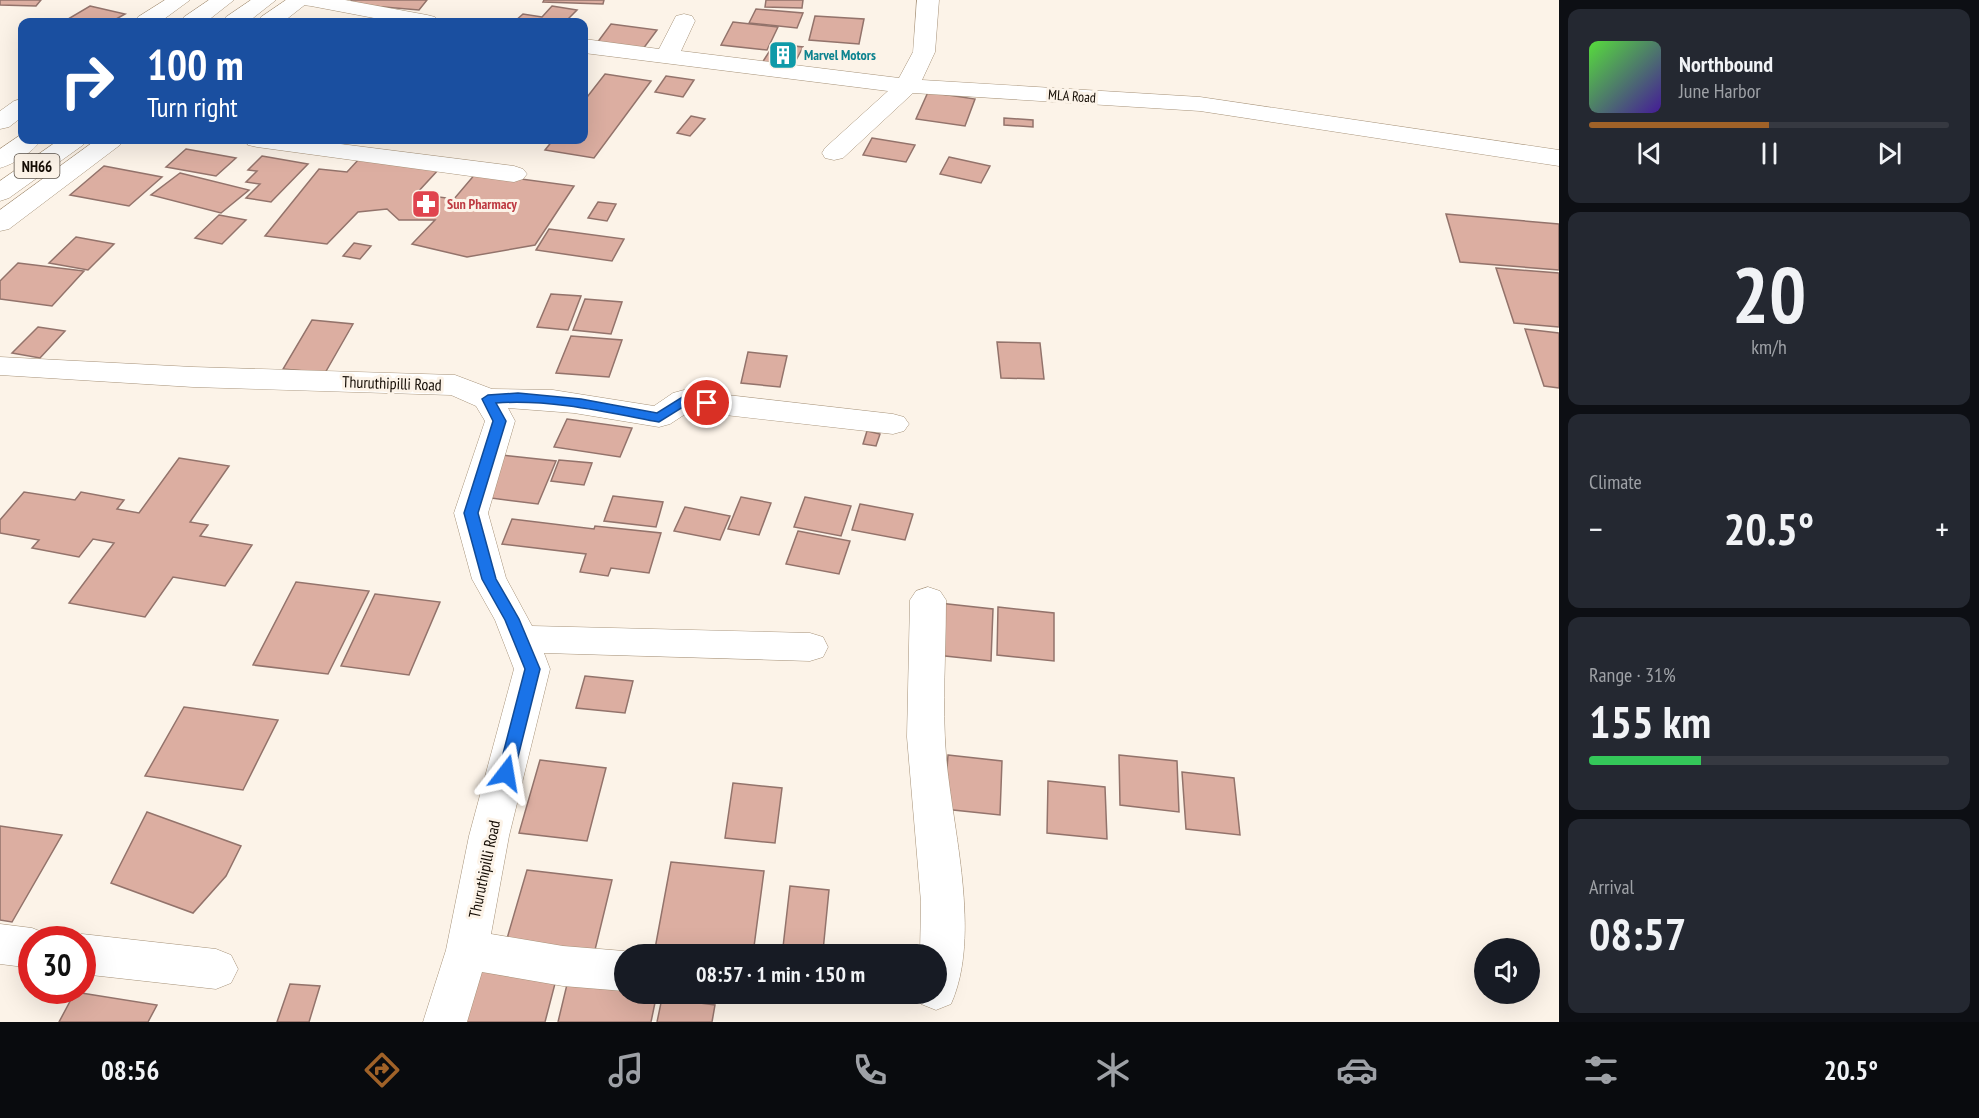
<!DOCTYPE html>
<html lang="en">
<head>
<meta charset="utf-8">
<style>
	:root { --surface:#171b24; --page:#242831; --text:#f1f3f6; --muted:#9ea1a6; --line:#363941; --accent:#a06228 }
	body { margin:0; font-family:"PT Sans Narrow",sans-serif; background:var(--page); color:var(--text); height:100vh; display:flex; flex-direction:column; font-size:22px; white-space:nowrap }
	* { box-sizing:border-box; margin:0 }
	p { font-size:20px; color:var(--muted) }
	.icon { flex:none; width:33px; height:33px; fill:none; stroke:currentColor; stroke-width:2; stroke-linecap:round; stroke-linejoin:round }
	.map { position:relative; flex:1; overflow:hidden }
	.panel { display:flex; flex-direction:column; gap:9px; padding:9px; background:#0d0f14; width:420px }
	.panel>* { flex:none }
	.top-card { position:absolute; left:18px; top:18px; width:570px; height:126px; border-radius:12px; box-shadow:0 6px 24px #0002; background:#1a4fa0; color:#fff; overflow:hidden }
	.buttons { position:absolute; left:1474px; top:938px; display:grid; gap:12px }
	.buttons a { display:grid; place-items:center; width:66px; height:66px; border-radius:50%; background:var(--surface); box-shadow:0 6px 24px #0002; font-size:30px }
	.speed { position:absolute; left:18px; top:926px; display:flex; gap:12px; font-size:30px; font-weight:700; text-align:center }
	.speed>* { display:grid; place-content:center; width:78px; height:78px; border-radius:50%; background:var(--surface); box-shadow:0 6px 24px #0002; line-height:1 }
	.speed .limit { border:9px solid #d22; background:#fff; color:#111 }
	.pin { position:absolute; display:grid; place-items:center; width:51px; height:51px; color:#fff; margin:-26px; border:3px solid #fff; border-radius:50%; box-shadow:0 2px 6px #0007 }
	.me { position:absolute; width:66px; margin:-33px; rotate:14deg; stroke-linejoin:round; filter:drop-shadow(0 0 4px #0008) }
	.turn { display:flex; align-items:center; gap:21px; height:126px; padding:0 30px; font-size:27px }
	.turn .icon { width:78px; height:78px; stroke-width:2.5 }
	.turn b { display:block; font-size:42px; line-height:51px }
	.big { font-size:45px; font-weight:700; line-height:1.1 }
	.panel .tile { flex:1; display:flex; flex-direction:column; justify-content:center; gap:9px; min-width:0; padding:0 21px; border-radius:12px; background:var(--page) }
	.panel .dial { align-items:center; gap:0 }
	.dial b { font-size:78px; line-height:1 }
	.song { display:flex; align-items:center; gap:18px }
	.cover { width:72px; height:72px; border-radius:9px; background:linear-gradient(135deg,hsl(110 70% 55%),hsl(260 70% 35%)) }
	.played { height:6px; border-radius:3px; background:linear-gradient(90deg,var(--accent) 50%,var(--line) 50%) }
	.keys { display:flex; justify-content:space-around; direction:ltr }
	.heat { display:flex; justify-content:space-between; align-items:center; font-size:33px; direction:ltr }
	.charge { height:9px; border-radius:4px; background:linear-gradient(90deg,#34c759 31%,var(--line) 0) }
	.trip { position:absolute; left:614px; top:944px; width:333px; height:60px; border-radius:30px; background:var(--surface); box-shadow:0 6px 24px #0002; font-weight:700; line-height:60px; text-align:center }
	.tabs { display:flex; height:96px; justify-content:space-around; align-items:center; background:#090b0e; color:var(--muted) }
	.tabs .icon { width:42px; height:42px }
	.tabs .active { color:var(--accent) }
	.tabs b { font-size:27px; color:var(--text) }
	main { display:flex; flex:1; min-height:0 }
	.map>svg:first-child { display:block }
	.building { fill:#dcaea1; stroke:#93736b; stroke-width:1.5 }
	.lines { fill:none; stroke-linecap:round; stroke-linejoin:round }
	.street-casing { stroke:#a69279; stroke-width:1 }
	.secondary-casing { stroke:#a69279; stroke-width:1 }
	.highway-casing { stroke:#a69279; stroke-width:1 }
	.street { fill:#fff; fill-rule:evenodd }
	.secondary { fill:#fff; fill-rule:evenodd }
	.highway { fill:#fff; fill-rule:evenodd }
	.route { fill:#1a73e8; stroke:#114b97; stroke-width:1.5 }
	.labels { text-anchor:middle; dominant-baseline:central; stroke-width:6; stroke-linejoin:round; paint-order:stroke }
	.far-culture-label { font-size:14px; font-weight:bold; fill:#0d838f; stroke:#fcf3e8; text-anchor:start }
	.far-street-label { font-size:14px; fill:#140c04; stroke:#fcf3e8 }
	.far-health-label { font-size:14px; font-weight:bold; fill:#be3a42; stroke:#fcf3e8; text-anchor:start }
	.shield { fill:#fcf3e8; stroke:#5a5148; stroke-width:1.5 }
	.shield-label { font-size:15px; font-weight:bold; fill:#140c04 }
	.street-label { font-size:16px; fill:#140c04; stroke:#fcf3e8 }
</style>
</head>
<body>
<main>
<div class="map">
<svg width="1559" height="1022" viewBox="0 0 1559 1022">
	<rect width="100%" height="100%" fill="#fcf3e8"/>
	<g class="building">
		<polygon points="0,0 41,0 36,6 0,5"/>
		<polygon points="352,0 427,0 419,10 348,4"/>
		<polygon points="544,0 604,0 603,4 543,2"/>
		<polygon points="766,0 803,0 802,8 765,7"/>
		<polygon points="90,6 125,14 111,22 63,22"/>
		<polygon points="552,6 577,10 565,22 514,22 523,14 542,17"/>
		<polygon points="756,9 803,13 797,28 749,23"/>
		<polygon points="815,16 864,19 859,44 809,40"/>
		<polygon points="733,22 778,27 767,50 721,45"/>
		<polygon points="611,24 657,30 643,49 597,43"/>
		<polygon points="774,44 803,47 793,66 762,63"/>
		<polygon points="605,74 651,81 594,158 545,150 553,140 584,140 584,101"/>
		<polygon points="666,76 694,80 683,97 655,92"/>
		<polygon points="928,92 975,99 965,126 916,119"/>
		<polygon points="691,116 705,119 690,136 677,133"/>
		<polygon points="1004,118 1033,120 1033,127 1004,125"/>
		<polygon points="872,138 915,145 906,162 863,155"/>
		<polygon points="186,149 236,158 216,176 166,167"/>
		<polygon points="262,156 308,164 271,202 246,198 260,184 246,182 257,171 248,170"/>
		<polygon points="949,157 990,166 981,183 940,174"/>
		<polygon points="359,159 439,169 416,194 454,199 476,173 574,186 535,245 467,257 412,244 435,220 399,220 387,209 358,212 327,244 265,236 319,169 347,172"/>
		<polygon points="104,166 162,177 129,206 70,195"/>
		<polygon points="180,173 249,190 221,213 151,195"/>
		<polygon points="598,202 616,204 607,221 588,218"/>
		<polygon points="1446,214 1559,224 1559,270 1460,262"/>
		<polygon points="219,215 246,220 222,244 195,238"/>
		<polygon points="549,229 624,239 612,261 536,250"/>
		<polygon points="76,237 114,244 88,270 49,263"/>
		<polygon points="354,243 371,246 360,259 343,256"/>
		<polygon points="18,263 84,271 52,306 0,299 0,281"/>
		<polygon points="1496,268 1559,273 1559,327 1514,323"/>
		<polygon points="551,294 581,296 568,330 537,327"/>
		<polygon points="585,299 622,302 611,334 573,330"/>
		<polygon points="312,320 353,324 325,373 283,369"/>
		<polygon points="38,327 65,331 40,358 12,353"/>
		<polygon points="1525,329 1559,333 1559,388 1544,386"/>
		<polygon points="571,336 622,340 609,377 556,373"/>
		<polygon points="997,342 1040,343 1044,379 1001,378"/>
		<polygon points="748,352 787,356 780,387 741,383"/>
		<polygon points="567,419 632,428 620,457 554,447"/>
		<polygon points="867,431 880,434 876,446 863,444"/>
		<polygon points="502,455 556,461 538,504 483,497"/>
		<polygon points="179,458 229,466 190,522 208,525 200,536 252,545 225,586 173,577 145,617 69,603 114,543 93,539 79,557 32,548 39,540 0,533 0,520 24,492 75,500 81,492 124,500 117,509 139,513"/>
		<polygon points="559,460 592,463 584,485 551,481"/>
		<polygon points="613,496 663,502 656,527 604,521"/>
		<polygon points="741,497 771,503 759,535 728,529"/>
		<polygon points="805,497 851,506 841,536 794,527"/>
		<polygon points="860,504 913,514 905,540 852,530"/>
		<polygon points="685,507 730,516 720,540 674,531"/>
		<polygon points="512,519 594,529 595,526 661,533 649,573 611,568 608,576 580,572 586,554 502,544"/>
		<polygon points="798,531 850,541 839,574 786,564"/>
		<polygon points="296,582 369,591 328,674 253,665"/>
		<polygon points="375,594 440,602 409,675 341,666"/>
		<polygon points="939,603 993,609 991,661 936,655"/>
		<polygon points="998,607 1054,613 1054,661 997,655"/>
		<polygon points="585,676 633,681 625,713 576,708"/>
		<polygon points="184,707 278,720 243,790 145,776"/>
		<polygon points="948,755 1002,761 1000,815 944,809"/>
		<polygon points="1119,755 1177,761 1179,812 1120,805"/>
		<polygon points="540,760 606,768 587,841 519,833"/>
		<polygon points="1182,772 1234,778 1240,835 1186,829"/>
		<polygon points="1048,781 1105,787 1107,839 1047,833"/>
		<polygon points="733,783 782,788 775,843 725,838"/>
		<polygon points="147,812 241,846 226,876 193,913 111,883"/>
		<polygon points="0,826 62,835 12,922 0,920"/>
		<polygon points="671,862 764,871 753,954 654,954"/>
		<polygon points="527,870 612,880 594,954 506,942"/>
		<polygon points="790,886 829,890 823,951 783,947"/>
		<polygon points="478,966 557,976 545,1022 461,1022"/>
		<polygon points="569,976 624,983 624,993 657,993 651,1022 558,1022"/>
		<polygon points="290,984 320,986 309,1022 277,1022"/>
		<polygon points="75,992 157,1005 148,1022 59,1022"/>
		<polygon points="662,998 715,1005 712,1022 657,1022"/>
	</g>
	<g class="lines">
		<g class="street-casing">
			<g id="street">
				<polygon points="300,0 345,0 427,15 435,17 438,22 395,22 311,6 303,5"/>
				<polygon points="917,0 939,0 935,52 922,80 1200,97 1559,150 1559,166 1200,111 913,93 843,158 834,160 825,158 822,153 825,148 888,91 584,53 584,39 659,49 676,16 684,14 692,16 695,21 681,51 899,78 913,52"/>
				<polygon points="245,140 309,140 514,166 523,169 527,174 523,179 514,182 257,147 248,145"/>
				<polygon points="0,357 193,367 455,375 492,389 553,390 654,406 673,393 684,390 893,414 904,417 909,424 904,431 893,434 690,411 670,424 659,427 574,413 508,408 515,421 488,513 506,578 532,626 810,633 823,637 828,647 823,657 810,661 544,653 550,669 509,836 491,934 563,946 624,951 632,954 624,954 624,991 563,986 482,972 467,1022 423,1022 446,950 469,836 514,669 495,620 472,579 454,513 485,421 476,406 451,395 193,387 0,375"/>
				<path d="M928,587L940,591L946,600C946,652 942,704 946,755C952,828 982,935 951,1004L936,1010L921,1004L916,993H936V954H920L921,902L907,737L910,600L916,591Z"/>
				<polygon points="0,924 32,928 47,934 49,939 32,939 32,968 0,964"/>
				<polygon points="82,934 216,949 231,955 238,969 231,983 216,989 82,974 82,939 69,939"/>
			</g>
		</g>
		<g class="secondary-casing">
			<g id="secondary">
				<polygon points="165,0 190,0 160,22 135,22 138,17"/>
				<polygon points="286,0 311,0 283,22 258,22 261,17"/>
				<polygon points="22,99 22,117 9,127 0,129 0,111 14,101"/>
				<polygon points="96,140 123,140 120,145 9,229 0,231 0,210"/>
			</g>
		</g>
		<g class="highway-casing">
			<g id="highway">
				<polygon points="209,0 234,0 206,22 181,22 184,17"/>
				<polygon points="251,0 276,0 248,22 223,22 226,17"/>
				<path d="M22,134V140H41C33,152 14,164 0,168V149Z"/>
				<polygon points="59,140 86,140 83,145 9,198 0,201 0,181"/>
			</g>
		</g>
		<use href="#street" class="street"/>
		<use href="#secondary" class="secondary"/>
		<use href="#highway" class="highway"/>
	</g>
	<path class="route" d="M518,393L581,399L657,413L684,396L707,399L714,403L707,407L686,405L659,422C606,412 551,399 496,403L506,421L478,513L496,579L519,619L540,669L514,773L511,778L506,780L500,778L498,773L525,669L505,620L482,579L464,513L493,421L482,399L488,395Z"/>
	<defs>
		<g id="building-square" transform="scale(1.5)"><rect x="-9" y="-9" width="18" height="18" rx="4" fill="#0f9aa8" stroke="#fcf3e8"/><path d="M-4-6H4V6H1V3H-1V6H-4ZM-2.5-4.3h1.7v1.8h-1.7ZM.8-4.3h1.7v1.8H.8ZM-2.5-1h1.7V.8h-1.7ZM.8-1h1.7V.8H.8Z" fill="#fff"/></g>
		<g id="pharmacy-square" transform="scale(1.5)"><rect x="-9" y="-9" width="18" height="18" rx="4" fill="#e0444e" stroke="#fcf3e8"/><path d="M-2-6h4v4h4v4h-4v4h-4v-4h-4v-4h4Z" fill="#fff"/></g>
	</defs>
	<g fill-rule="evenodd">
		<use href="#building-square" x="783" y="55"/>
		<use href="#pharmacy-square" x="426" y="204"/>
	</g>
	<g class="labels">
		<g class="far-culture-label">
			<text x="804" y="55">Marvel Motors</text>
		</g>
		<g class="far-street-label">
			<text transform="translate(1072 96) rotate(4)">MLA Road</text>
		</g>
		<g class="far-health-label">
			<text x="447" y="204">Sun Pharmacy</text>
		</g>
		<rect class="shield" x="14.5" y="154" width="45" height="24" rx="4.5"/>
		<g class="shield-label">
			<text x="37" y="166">NH66</text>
		</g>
		<g class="street-label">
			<text transform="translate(392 383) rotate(2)">Thuruthipilli Road</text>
			<text transform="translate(484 869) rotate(-78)">Thuruthipilli Road</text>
		</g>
	</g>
</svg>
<div class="buttons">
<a><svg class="icon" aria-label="sound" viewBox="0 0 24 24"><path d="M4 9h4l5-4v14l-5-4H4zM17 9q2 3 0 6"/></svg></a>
</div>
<div class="speed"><div class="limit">30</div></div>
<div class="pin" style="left:707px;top:403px;background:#d93025"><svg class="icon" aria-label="arrive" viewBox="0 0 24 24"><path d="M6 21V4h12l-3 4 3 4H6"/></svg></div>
<svg class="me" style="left:506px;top:773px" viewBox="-20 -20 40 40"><path d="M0-17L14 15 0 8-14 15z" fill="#1a73e8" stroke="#fff" stroke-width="4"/></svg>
<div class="trip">08:57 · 1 min · 150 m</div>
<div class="top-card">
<div class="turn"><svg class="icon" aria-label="right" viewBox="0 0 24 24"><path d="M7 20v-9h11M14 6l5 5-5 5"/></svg><div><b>100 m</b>Turn right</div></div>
</div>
</div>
<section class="panel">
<div class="tile">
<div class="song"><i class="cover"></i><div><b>Northbound</b><p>June Harbor</p></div></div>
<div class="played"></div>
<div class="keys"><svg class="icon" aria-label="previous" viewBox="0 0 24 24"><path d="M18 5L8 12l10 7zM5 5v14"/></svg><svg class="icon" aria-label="pause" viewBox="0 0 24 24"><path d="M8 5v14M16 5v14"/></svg><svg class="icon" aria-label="next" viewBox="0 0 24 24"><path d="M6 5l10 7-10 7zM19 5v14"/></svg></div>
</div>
<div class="tile dial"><b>20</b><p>km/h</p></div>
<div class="tile"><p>Climate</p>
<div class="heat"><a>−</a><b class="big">20.5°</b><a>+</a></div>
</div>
<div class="tile"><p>Range · 31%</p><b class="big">155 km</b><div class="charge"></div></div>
<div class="tile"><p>Arrival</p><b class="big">08:57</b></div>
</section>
</main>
<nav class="tabs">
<b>08:56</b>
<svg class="icon active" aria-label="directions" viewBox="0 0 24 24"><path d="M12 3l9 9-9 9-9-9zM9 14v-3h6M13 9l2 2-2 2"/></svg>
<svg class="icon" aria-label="music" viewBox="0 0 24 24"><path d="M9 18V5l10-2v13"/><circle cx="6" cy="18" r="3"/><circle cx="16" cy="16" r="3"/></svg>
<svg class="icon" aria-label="phone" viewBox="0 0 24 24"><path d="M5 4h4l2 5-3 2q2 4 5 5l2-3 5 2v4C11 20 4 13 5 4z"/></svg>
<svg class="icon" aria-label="climate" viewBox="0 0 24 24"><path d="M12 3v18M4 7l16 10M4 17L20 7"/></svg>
<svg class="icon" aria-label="car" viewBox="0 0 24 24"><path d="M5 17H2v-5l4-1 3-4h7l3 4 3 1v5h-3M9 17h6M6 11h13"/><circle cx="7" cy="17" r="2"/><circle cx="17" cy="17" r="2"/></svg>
<svg class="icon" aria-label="filters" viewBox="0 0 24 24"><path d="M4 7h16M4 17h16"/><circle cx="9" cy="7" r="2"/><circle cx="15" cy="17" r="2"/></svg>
<b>20.5°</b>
</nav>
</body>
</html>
